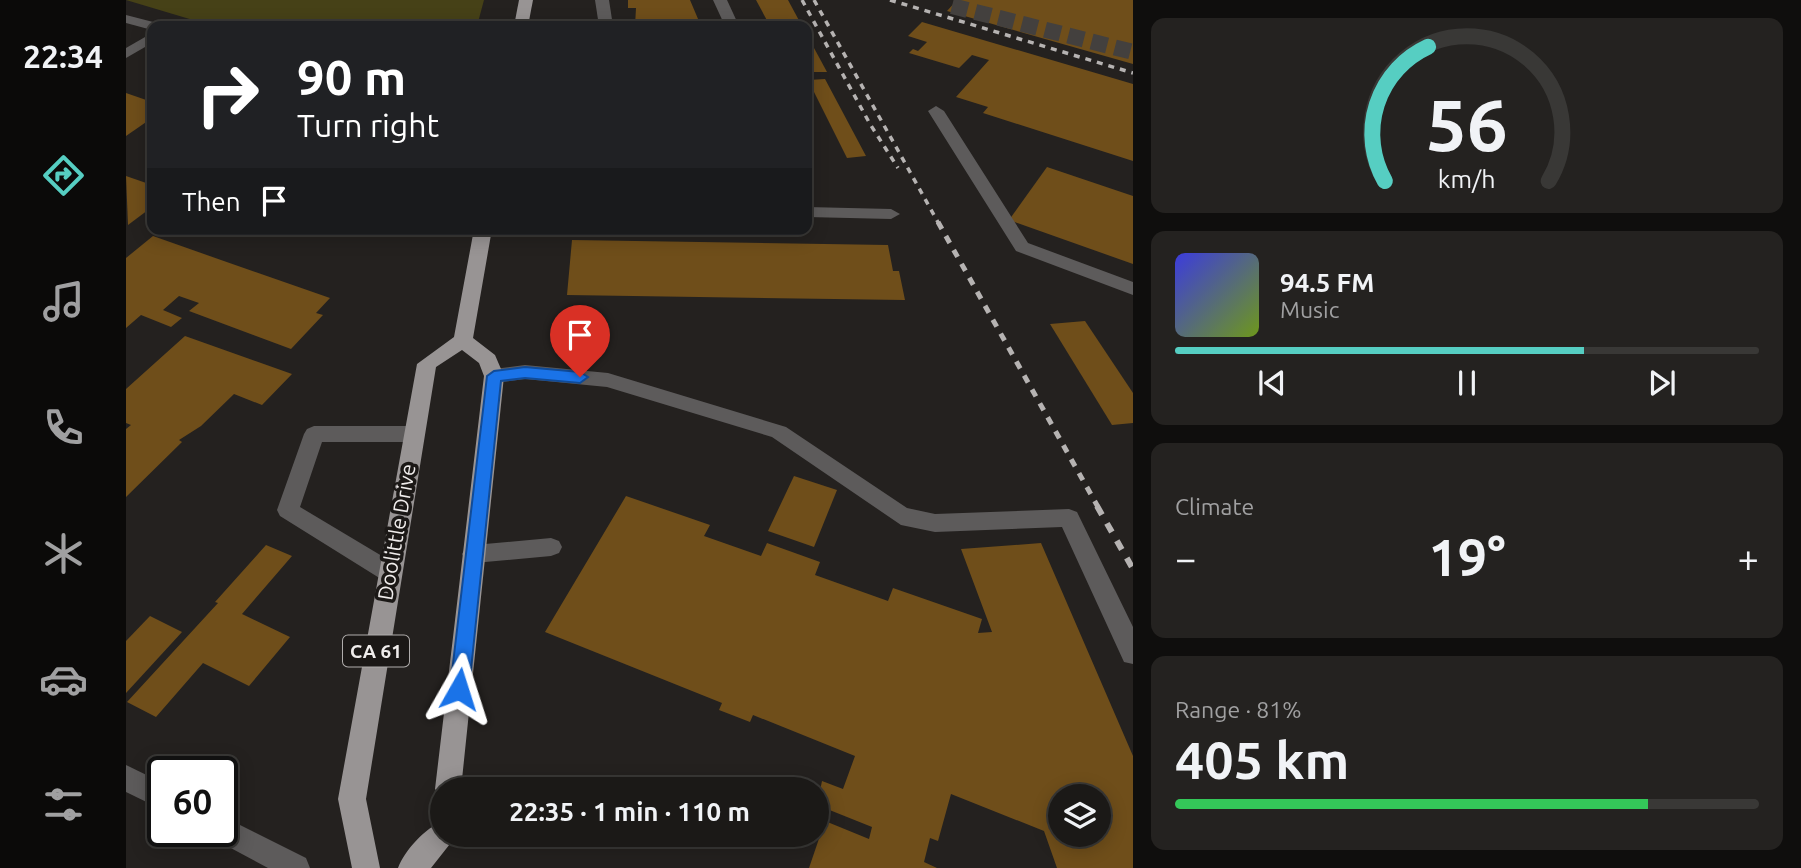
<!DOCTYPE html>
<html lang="en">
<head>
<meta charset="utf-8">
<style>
	:root { --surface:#1b1917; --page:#242220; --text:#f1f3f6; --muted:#a0a0a1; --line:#393836; --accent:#56cec2 }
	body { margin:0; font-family:Ubuntu,sans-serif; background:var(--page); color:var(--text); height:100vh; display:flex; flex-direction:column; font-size:26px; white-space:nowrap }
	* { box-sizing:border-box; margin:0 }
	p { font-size:23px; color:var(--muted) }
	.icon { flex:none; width:38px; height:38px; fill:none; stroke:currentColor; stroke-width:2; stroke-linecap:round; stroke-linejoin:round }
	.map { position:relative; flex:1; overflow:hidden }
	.panel { display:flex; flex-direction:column; gap:18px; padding:18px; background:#0f0e0d; width:668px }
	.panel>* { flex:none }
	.top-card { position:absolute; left:21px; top:21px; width:665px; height:214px; border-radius:14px; box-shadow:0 4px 18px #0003,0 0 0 2px var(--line); background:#202124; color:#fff; overflow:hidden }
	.buttons { position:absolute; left:922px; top:784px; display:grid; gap:14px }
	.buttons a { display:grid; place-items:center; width:63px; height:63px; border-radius:50%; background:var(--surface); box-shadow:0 4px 18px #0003,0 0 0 2px var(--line); font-size:35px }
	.speed { position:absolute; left:21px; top:756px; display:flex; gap:14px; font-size:35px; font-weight:700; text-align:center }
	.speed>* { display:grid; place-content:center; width:91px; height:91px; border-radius:50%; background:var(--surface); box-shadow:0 4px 18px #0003,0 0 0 2px var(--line); line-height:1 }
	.speed .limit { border:4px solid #111; border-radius:10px; background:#fff; color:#111 }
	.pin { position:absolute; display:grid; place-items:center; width:60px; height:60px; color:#fff; margin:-72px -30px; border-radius:50% 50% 50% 0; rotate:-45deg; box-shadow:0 0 7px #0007 }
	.pin .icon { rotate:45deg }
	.me { position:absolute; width:77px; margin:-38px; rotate:6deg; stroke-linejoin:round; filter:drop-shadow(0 0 5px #0008) }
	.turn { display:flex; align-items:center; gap:24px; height:147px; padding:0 35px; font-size:32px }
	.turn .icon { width:91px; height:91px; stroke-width:2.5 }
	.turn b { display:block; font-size:49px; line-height:60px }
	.then { display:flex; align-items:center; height:66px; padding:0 35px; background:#0003; gap:14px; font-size:26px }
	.big { font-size:52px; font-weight:700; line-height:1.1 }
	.panel .card { flex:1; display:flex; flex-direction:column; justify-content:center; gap:10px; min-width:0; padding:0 24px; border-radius:14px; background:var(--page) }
	.panel .dial { align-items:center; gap:0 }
	.dial svg { height:182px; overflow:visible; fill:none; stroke:var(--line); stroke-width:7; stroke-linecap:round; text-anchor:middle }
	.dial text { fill:var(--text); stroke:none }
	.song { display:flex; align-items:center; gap:21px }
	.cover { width:84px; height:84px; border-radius:10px; background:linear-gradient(135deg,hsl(240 70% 55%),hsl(80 70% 35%)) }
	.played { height:7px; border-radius:4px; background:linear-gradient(90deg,var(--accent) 70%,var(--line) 70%) }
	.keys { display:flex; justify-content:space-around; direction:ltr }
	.heat { display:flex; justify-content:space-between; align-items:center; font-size:38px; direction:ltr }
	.charge { height:10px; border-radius:5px; background:linear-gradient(90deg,#34c759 81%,var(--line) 0) }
	.trip { position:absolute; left:304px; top:777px; width:399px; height:70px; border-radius:35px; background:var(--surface); box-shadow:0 4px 18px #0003,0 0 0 2px var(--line); font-weight:700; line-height:70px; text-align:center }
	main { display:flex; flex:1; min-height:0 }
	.tab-bar { display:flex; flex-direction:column; width:126px; justify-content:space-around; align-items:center; background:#0b0a09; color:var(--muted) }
	.tab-bar .icon { width:49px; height:49px }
	.tab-bar .current { color:var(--accent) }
	.tab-bar b { font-size:32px; color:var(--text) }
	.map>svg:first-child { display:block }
	.green { fill:#464117 }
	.building { fill:#6f4e1a; fill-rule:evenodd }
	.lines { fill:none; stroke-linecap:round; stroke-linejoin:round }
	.minor-tunnel { stroke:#43403e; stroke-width:16; stroke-dasharray:16 8; stroke-linecap:butt }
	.minor { fill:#5d5b5b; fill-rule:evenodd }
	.major { fill:#989494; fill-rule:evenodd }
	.rail-far2 { stroke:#b6b3b2; stroke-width:3.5; stroke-dasharray:6 6; stroke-linecap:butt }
	.rail-far1 { stroke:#b6b3b2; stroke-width:5; stroke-dasharray:8 8; stroke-linecap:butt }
	.rail { stroke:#b6b3b2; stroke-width:6; stroke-dasharray:10 10; stroke-linecap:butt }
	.route { fill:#1a73e8; stroke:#114b97; stroke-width:2 }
	.labels { text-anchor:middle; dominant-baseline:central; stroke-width:7; stroke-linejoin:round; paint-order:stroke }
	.shield { fill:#1b1816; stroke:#b0adac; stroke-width:2 }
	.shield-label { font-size:19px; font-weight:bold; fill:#f0edec }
	.street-label { font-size:21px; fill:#f0edec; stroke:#1b1816 }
</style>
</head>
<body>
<main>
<nav class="tab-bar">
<b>22:34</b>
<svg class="icon current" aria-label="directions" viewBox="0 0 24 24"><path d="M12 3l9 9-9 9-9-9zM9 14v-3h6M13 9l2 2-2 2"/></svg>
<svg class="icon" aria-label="music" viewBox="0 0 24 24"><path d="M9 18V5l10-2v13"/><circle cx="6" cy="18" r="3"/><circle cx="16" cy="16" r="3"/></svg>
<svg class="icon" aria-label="phone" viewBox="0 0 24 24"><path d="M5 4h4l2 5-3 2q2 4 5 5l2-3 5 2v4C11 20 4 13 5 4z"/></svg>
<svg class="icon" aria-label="climate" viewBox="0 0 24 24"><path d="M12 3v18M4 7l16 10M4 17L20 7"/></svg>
<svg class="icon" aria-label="car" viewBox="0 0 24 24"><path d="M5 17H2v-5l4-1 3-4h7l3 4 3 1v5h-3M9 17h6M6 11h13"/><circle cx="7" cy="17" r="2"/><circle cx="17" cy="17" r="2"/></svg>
<svg class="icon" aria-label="filters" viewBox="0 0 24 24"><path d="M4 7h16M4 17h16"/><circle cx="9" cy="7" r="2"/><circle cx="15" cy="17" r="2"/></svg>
</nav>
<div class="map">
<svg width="1007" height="868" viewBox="0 0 1007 868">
	<rect width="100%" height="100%" fill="#24211f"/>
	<polygon class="green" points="0,0 358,0 351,26 126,26 105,21 97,26 87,26"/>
	<g class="building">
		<polygon points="502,0 564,0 575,26 509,26 510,8 502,8"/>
		<polygon points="630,0 662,0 676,26 644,26"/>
		<polygon points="831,0 1007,0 1007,64 821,11"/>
		<polygon points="796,22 1007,84 1007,161 857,113 862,107 830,97 863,60 846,55 833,68 783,53 787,49 792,51 801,42 782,36"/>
		<polygon points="681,35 701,72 681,72"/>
		<polygon points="699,79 740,156 721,158 682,80"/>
		<polygon points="0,93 26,102 26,118 0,136"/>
		<polygon points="921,167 1007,196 1007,264 883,220"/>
		<polygon points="0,176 26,185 26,207 2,225"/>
		<polygon points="27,236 95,260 204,298 190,313 197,315 165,349 63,311 73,303 53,296 37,310 56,318 45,327 15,315 0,328 0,258"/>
		<polygon points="446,240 762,245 767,271 773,271 779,300 441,295"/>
		<polygon points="959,321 1007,393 1007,423 986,425 924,324"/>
		<polygon points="59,336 166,374 136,405 108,394 75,426 53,440 56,442 0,497 0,429 5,425 0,423 0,389"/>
		<polygon points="668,476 711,490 688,547 642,531"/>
		<path d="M500,496L584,525L578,536L635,556L641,543L694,562L689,575L762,601L767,588L856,619L852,633L866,632L835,549L915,543L1007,756V868H931L918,831L825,794L812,841L804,838L798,862L811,868H683L699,821L743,839L746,827L691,805L696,781L717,789L729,756L627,715L624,722L593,710L596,703L419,632ZM934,796H973V835H934Z"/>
		<polygon points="140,545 166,556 116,614 164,637 123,686 77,663 30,717 1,702 92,603 89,602"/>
		<polygon points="24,616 56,632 0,693 0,641"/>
	</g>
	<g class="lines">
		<polyline class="minor-tunnel" points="826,6 1007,52"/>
		<g class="minor">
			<polygon points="469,0 483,0 487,26 473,26"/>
			<polygon points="587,0 601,0 613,26 599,26"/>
			<polygon points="0,15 31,23 33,26 26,26 26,30 0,23"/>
			<polygon points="26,33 26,43 0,58 0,48"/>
			<polygon points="810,106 818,111 902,243 1007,282 1007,295 890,251 802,111"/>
			<polygon points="681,207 765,209 774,214 765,219 681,217"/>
			<polygon points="399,365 482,373 660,427 781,508 809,514 943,509 951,512 1007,627 1007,664 998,662 936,527 809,532 775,525 646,437 481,387 399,379 368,383 358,376 368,369"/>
			<polygon points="188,426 288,426 295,429 298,434 295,439 288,442 196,442 174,507 271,565 275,572 271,579 263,581 255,579 154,516 151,510 178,434 181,429"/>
			<polygon points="425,538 433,541 436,547 433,553 425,556 348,563 340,561 336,554 340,547 348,545"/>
			<polygon points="0,765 37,783 37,810 0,792"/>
			<polygon points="96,816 180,858 184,868 142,868 86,838 83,831 96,831"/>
		</g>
		<g class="major">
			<polygon points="393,0 407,0 402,26 388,26"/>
			<polygon points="348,229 366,229 347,338 369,355 378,376 335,789 317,789 317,800 309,789 358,376 353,363 336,350 310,367 240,799 254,868 226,868 212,799 291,364 328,337"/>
			<path d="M317,821V835H331L305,868H272C279,850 299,828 317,821Z"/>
		</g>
		<g class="rail-far2">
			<polyline points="676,0 744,124 772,168"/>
			<polyline points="688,0 813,224"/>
			<polyline points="764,0 1007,73"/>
		</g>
		<polyline class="rail-far1" points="812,222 972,507"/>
		<polyline class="rail" points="971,506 1007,569"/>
	</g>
	<polygon class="route" points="399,367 454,372 462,377 454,383 399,378 375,381 343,689 340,695 333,698 327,695 324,689 361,376 368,371"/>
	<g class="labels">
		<rect class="shield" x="217" y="635.5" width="66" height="31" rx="5"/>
		<g class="shield-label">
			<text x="250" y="651">CA 61</text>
		</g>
		<g class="street-label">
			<text transform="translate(270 532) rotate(-80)">Doolittle Drive</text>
		</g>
	</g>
</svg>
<div class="buttons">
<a><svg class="icon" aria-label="layers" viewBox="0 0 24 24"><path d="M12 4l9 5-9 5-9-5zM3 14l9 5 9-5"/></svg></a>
</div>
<div class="speed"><div class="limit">60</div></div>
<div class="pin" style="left:454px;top:377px;background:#d93025"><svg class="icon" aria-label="arrive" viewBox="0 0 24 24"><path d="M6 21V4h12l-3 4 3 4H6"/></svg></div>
<svg class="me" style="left:333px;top:689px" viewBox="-20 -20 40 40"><path d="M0-17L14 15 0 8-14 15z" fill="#1a73e8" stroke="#fff" stroke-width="4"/></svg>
<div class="trip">22:35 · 1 min · 110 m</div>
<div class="top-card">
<div class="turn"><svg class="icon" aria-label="right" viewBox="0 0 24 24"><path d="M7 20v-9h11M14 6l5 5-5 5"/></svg><div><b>90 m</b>Turn right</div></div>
<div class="then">Then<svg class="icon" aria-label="arrive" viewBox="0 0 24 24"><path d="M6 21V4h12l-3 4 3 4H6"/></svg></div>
</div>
</div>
<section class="panel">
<div class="card dial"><svg viewBox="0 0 100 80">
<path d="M14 69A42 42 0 1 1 86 69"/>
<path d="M14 69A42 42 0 0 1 33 10" stroke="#56cec2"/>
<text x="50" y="56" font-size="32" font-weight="700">56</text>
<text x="50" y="72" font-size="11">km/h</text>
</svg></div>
<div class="card">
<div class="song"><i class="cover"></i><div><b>94.5 FM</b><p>Music</p></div></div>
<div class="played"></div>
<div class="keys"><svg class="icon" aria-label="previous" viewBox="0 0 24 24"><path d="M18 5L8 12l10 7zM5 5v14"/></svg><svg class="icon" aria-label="pause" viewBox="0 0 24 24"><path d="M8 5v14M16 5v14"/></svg><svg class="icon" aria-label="next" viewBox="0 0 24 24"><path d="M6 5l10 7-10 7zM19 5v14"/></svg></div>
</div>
<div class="card"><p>Climate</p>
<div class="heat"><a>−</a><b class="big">19°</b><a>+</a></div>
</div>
<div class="card"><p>Range · 81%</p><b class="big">405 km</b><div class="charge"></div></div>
</section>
</main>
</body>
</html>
